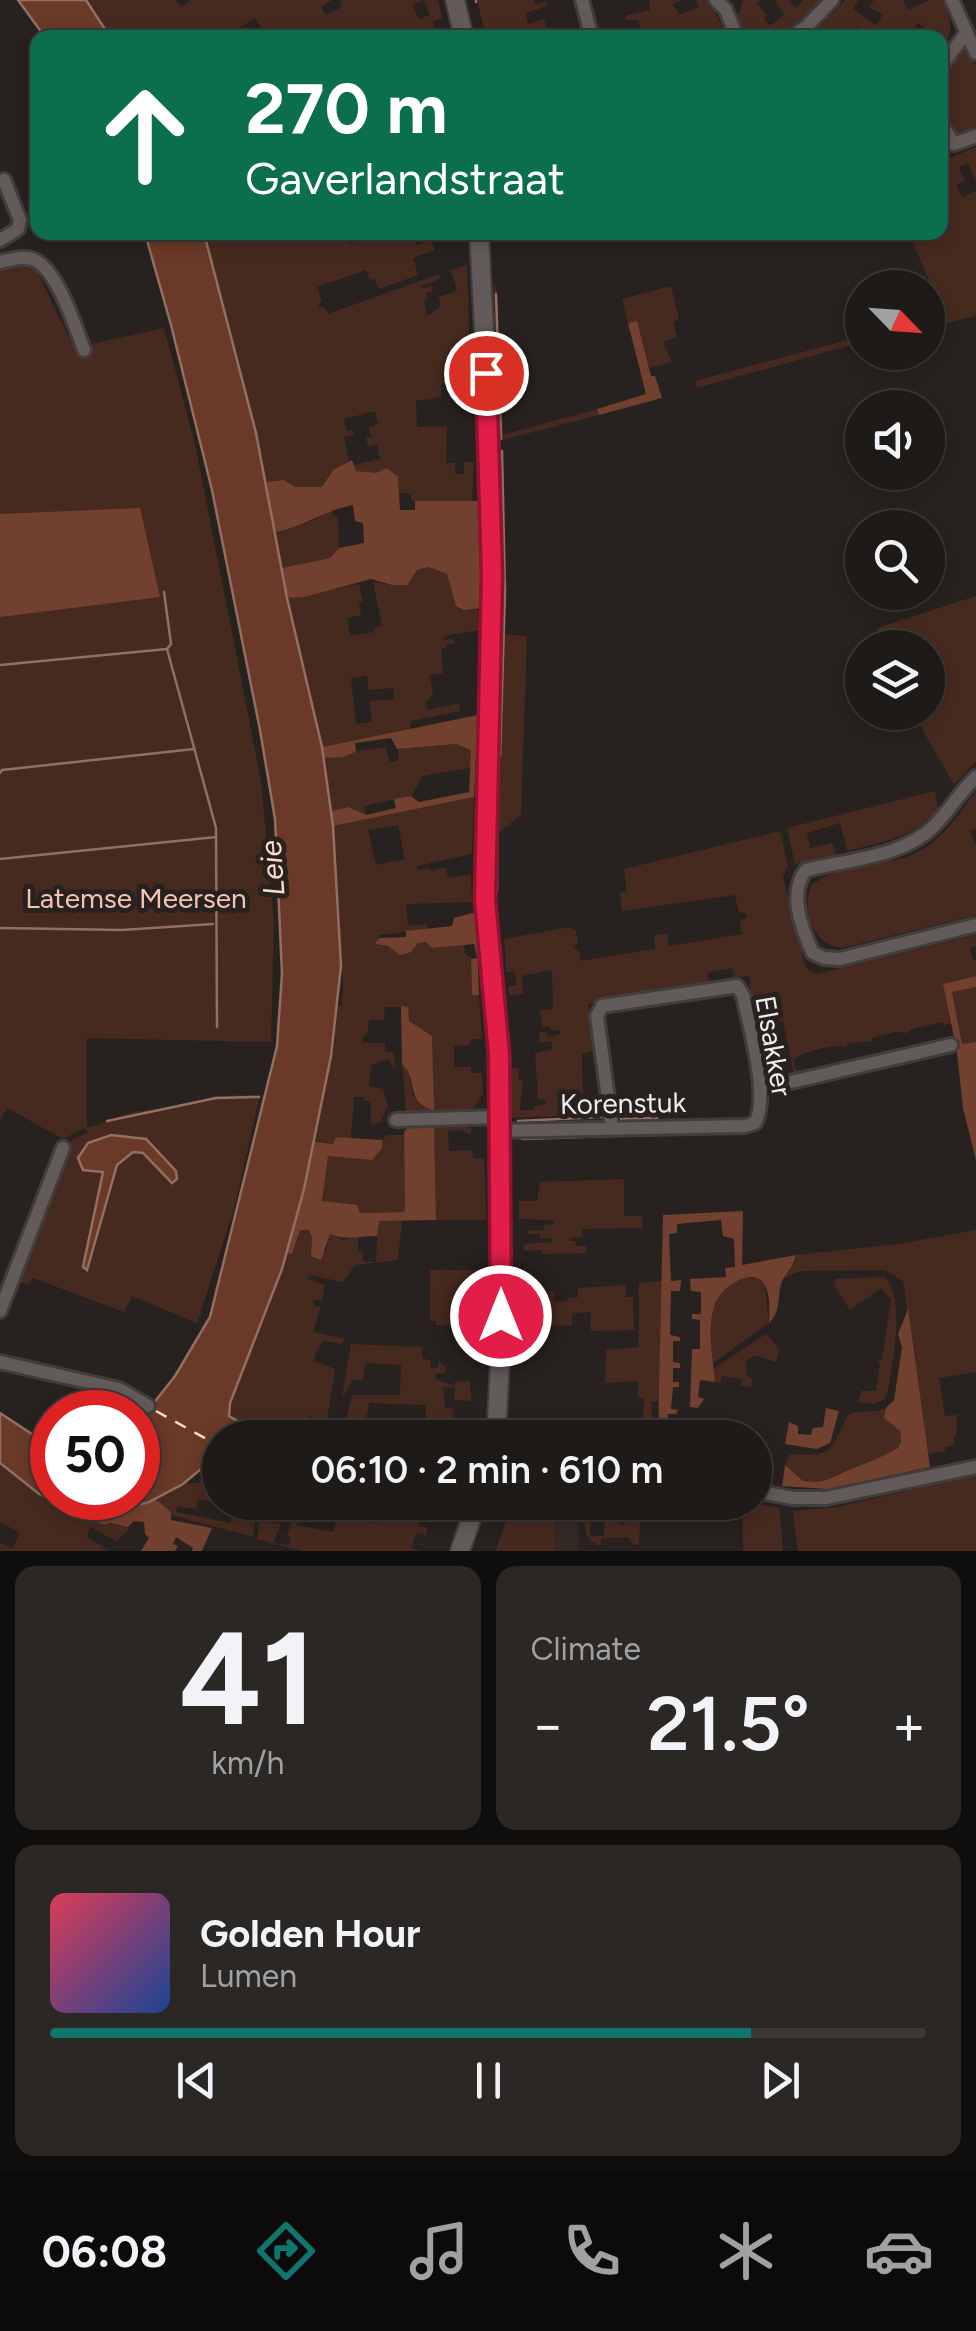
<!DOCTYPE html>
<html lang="en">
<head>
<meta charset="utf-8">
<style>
	:root { --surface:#1d1a18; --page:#2a2725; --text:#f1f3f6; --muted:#a0a1a2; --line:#3b3837; --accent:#0f766e }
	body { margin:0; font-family:Figtree,sans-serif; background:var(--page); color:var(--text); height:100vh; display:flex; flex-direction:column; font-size:38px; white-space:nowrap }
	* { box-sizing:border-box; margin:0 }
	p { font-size:32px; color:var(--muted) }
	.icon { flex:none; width:55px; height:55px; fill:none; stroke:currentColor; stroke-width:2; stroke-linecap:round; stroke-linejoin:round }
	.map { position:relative; height:1551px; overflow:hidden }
	.drawer { display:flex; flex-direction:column; gap:15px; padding:15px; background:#100e0d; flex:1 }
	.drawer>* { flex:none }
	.banner { position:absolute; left:30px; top:30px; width:918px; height:210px; border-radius:20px; box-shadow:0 5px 15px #0003,0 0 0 2px var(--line); background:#0b6e4f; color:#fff; overflow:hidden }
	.needle { width:65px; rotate:115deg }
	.fabs { position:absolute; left:845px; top:270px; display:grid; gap:20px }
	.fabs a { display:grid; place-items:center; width:100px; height:100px; border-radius:50%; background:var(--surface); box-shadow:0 5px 15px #0003,0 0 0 2px var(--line); font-size:50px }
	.speed { position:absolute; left:30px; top:1390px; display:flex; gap:20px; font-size:50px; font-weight:700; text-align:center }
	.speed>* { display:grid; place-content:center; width:130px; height:130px; border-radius:50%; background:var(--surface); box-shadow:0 5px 15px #0003,0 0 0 2px var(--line); line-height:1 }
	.speed .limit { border:15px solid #d22; background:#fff; color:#111 }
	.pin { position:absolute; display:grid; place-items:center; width:85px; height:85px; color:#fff; margin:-42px; border:5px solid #fff; border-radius:50%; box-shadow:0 2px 10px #0007 }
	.me { position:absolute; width:110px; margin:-55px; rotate:0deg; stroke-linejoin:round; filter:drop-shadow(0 0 8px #0008) }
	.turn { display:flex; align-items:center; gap:35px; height:210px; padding:0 50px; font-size:45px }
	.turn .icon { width:130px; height:130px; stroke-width:2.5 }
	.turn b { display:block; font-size:70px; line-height:85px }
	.big { font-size:75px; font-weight:600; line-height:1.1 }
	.drawer .card { flex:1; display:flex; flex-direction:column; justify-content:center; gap:15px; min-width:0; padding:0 35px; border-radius:20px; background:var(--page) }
	.drawer .dial { align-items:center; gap:0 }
	.dial b { font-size:130px; line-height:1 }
	.song { display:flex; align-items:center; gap:30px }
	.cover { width:120px; height:120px; border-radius:15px; background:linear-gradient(135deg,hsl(350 70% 55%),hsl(220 70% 35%)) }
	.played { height:10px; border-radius:5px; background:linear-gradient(90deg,var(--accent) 80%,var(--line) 80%) }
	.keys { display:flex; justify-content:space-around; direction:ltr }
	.heat { display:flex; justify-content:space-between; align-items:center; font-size:55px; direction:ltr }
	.drawer .tiles { flex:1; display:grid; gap:15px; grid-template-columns:1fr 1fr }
	.card:last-child { grid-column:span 2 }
	.trip { position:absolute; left:202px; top:1420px; width:570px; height:100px; border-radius:50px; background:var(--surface); box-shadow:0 5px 15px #0003,0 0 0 2px var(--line); font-weight:600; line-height:100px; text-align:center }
	.tabs { display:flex; height:160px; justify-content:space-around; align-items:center; background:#0c0a0a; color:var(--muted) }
	.tabs .icon { width:70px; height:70px }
	.tabs .current { color:var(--accent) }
	.tabs b { font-size:45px; color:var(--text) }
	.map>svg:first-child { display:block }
	.built { fill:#342925 }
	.green { fill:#472a1f; fill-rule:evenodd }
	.forest { fill:#72402f }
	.water { fill:#6a3928; stroke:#926f62; stroke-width:2.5 }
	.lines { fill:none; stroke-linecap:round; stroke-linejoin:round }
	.stream { stroke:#926f62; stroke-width:2.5 }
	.ferry { stroke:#fcdace; stroke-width:2.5; stroke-dasharray:12 10; stroke-linecap:butt }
	.street-casing { stroke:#413d3c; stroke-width:18 }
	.secondary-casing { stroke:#413d3c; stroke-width:22 }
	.street { stroke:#625b59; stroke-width:12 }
	.secondary { stroke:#625b59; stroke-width:18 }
	.route-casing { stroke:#92132f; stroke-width:25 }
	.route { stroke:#e11d48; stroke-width:18 }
	.labels { text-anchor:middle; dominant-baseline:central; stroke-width:10; stroke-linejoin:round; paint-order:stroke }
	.park-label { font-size:28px; fill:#f6c3b2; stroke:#272220 }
	.street-label { font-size:28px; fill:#f0eceb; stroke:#272220 }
	.water-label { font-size:30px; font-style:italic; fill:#fcdace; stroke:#272220 }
</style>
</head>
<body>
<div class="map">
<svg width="976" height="1551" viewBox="0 0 976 1551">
	<rect width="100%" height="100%" fill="#272220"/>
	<polygon class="built" points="553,1503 579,1503 578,1550 608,1551 555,1551"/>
	<g class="green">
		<polygon points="86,0 175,0 182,7 191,0 332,0 321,7 325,15 342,7 340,0 423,0 412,5 419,19 430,15 424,0 438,0 442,18 433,22 434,27 408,37 256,37 264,31 255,18 236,30 238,37 110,37"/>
		<polygon points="477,0 534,0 536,4 547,1 548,6 525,13 528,24 544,19 548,34 556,33 557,37 521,37 520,33 486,37"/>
		<polygon points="649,0 682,0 673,4 679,15 699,7 696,0 709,0 727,37 706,37 704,33 696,37 651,37 661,34 659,28 628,37 627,33 640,29 638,19 627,21 625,16 650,10"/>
		<polygon points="743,0 760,0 757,3 767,15 764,18 770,26 784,15 775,0 788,0 796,8 803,0 821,0 798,22 773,37 746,38 738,19"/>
		<path d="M845,0H858L853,9L876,25L883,15L869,7L874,0H903L908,10L930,0H943C952,21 954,33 940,52V38L918,23L910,33L915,37H872L856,26L849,34L853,37H809Z"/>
		<polygon points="965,49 976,66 976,130 955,137 940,105 940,78"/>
		<polygon points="940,143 950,158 976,147 976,180 968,163 959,167 965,181 956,185 962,197 976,191 976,316 947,323 909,233 940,232"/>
		<polygon points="204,233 262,233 264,238 282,233 362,233 346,238 348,244 366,238 365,233 386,233 389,236 416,233 416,245 431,240 435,250 413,258 418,275 379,289 375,279 370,280 366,270 317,287 322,301 318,306 325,308 328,314 439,274 440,279 421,286 422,289 432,286 433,291 426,293 428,300 424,301 427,316 441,306 438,297 457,291 451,270 467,265 470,363 450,369 452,381 441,385 441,397 416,401 417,427 447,426 446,463 459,463 455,466 455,474 464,474 464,462 474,462 472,501 412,501 411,493 399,493 398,477 356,471 353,465 380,459 377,444 368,446 366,438 371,437 369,427 378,424 375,411 344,419 347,431 353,430 354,435 344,437 349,461 333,470 322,487 295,487 284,480 264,482 256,433"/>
		<polygon points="34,265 75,350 87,345 164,328 195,444 261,781 274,924 271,1042 87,1038 87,1128 133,1112 181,1106 216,1096 260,1095 234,1209 197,1323 132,1296 124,1312 33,1278 29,1285 17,1281 64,1152 73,1139 87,1133 85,1128 63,1139 7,1108 0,1120 0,270"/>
		<polygon points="496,282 503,435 597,409 599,415 498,441 491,302"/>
		<polygon points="671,286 679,319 673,322 677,337 663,342 672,362 649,368 637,322 628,323 622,299"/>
		<polygon points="862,336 862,342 697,388 695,381"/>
		<polygon points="332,509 333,517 338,517 339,548 330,558 282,568 275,532 315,520"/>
		<path d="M429,567L447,574L456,606L478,610L479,630L444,636V640L453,639L455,643L446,644V648L441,649L443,673L430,675L433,694L426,702L428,710L459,703L460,711L411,721L410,729L322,747L287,598L359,584L363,602L359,603L361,615L347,618L350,636L374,632V628L382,626L373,582L392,585L417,570ZM367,676L369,690L393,688L395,699L370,701L372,722L356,724L351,678Z"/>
		<polygon points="976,596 976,761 954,785 913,713 928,712 928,648 884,647 877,628"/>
		<polygon points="503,634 527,636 521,815 499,832 498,894 493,893"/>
		<polygon points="456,744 471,749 471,768 423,776 411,796 364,806 366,815 348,807 331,811 323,757 350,756 356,751 385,747 390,762 399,760 398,749"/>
		<path d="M935,791L938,809C914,838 882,842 847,851L840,823L807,833L810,848L833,843L836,855L795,864L787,828Z"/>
		<path d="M976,791V828L970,830L976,846V915L842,948C813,945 802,912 811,886C837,864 878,867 909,856C939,845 958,816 976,791Z"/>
		<path d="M474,797L472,854L417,866L418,870L430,868L431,871L446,867L448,878L471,874L472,902L406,904L408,926L427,924V929L379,935L376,944L411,952L417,943L426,942L433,948L464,943L465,953L471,959L472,995H479L482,1039H471L470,1045L454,1046V1067H471V1073H482L483,1094L472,1110L406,1111L402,1064L409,1071L413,1096L433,1110L432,1036L408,1021L407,1007H385L384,1020H369L367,1035L363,1036V1043H385V1052L394,1053L395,1070L388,1059L371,1065L369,1086L383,1089L388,1106L380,1122L371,1126V1101H365L364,1097H354L351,1138L336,1137L334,1144L314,1142L337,1006H341L343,990L333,826ZM398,825L405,859L376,865L368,830Z"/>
		<path d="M780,831L788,865L783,877L806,968L816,974L976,935V946L970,948L973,960H976V976L943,984L951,1023L944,1025L943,1022L912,1029L907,1033L896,1032L872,1038V1041L850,1043L845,1047C830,1044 805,1052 793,1059L796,1071L800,1070L801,1074L794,1075L783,1021L756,1027L749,976L734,978L732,968L708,972L709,982L588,1004L594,1051L582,1054L583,1115L512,1118L510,1068H519V1080L523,1081L520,1110H534L535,1106L546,1104V1100L538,1099L535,1053L553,1049L551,1041L540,1043L539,1033L546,1032L548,1037L561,1034L560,1030L551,1031L550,1026L542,1027L540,1011L553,1009L552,970L522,976L523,994L509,995L508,987L517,985L515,971L506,972L504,939L570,927L576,931L578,942L573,947L579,951L581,961L655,949L654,935L667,933L669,946L742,934L740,920L747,918L745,912L739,913L735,895L622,911L620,893L627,892L624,869Z"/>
		<polygon points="976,987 976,1042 962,1045 952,991"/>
		<polygon points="462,1126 471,1128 471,1135 462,1130 448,1131 449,1151 472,1150 473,1158 484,1158 486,1220 436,1220 434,1127"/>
		<polygon points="387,1135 404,1135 406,1212 360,1213 322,1201 328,1155 382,1148 382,1140"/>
		<polygon points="624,1179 624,1216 642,1216 643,1228 582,1229 582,1237 569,1238 569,1241 575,1241 576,1246 586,1246 586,1253 542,1254 542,1250 524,1251 524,1244 552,1242 552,1238 540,1239 540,1234 527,1234 527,1231 544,1230 544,1225 554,1224 554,1220 519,1219 519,1201 537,1201 540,1182"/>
		<polygon points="378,1221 402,1221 398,1260 355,1265 343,1282 309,1275 308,1279 325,1285 322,1300 314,1300 314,1306 321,1307 313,1332 346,1339 341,1344 324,1341 316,1352 314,1361 335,1369 324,1437 314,1437 318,1426 316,1418 308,1416 305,1430 310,1432 310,1437 286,1433 284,1437 223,1438 220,1433 231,1425 255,1435 229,1416 230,1403 287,1253 292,1253 300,1230 309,1230 312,1237 311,1255 326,1251 330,1234 343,1240 358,1236 358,1251 363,1252 363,1261 376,1262"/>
		<polygon points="976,1230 976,1372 939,1378 945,1416 957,1415 956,1437 953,1438 954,1445 945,1447 945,1451 928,1454 903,1281 885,1270 801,1271 783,1278 795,1263 796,1255 898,1244"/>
		<polygon points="430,1270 483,1270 483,1275 469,1277 469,1289 474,1289 474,1294 491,1294 491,1318 479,1318 478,1323 469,1322 468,1326 436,1325 436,1321 430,1320"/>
		<path d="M745,1277L758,1279L765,1285L769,1323L713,1363C709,1342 707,1306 723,1289C729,1284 738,1280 745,1277Z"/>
		<path d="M884,1277C906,1294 893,1364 888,1390L885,1399L873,1404L858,1402L861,1391H876L880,1365L877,1362L882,1359L891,1300L881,1288L850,1310L834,1285L836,1279Z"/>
		<polygon points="663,1281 659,1401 651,1401 652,1422 643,1421 644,1398 638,1397 638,1381 605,1383 606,1350 639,1347 639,1283"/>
		<polygon points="626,1285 626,1297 633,1297 634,1330 591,1331 591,1312 572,1313 572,1325 549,1326 549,1304 545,1303 545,1296 517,1296 517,1293 554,1291 554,1302 567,1301 568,1298 578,1297 578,1288"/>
		<polygon points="766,1334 779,1349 776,1362 754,1355 746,1361 747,1375 752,1379 751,1387 741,1386 742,1379 722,1376 720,1383 715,1382 713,1369"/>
		<polygon points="351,1344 422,1347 422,1358 431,1361 431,1368 438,1368 439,1361 446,1368 445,1373 436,1373 436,1380 454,1386 455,1382 469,1381 472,1401 454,1400 455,1388 443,1387 445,1408 453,1409 453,1419 434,1418 433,1422 426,1421 426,1405 369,1403 365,1427 383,1429 383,1437 342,1437 352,1395 400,1395 401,1365 365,1363 363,1380 353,1380 342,1397"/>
		<path d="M886,1408L884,1418L900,1431L901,1442L898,1448C882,1457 867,1463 851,1469C831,1477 828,1484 803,1481L785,1465L790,1454C835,1457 830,1451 848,1415C861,1408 873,1415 886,1408Z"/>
		<path d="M0,1463C26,1484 53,1511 89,1509L92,1520L128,1527V1530L116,1541L90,1527L87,1537L108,1551H0V1543L12,1549L20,1533L0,1522Z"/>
		<polygon points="976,1475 976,1551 798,1551 793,1511 836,1507"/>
		<polygon points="220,1481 220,1502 224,1504 198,1499 196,1509 177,1506 176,1512 230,1523 237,1503 257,1503 253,1537 171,1515 155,1499 183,1484"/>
		<polygon points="380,1502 384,1503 384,1509 397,1511 398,1516 409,1517 409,1521 419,1521 419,1527 427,1527 426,1535 416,1533 411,1548 421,1551 302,1551 257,1539 262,1503 267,1503 265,1522 281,1524 273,1543 289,1545 291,1537 287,1536 294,1511 288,1509 288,1503 303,1503 296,1525 334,1532 337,1516 377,1523"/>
		<path d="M586,1503L591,1507L590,1536H604L605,1510L609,1507H618L617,1522L624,1525L627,1507L641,1511L639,1543L634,1545L628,1537L601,1539V1546C580,1539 585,1522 586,1503Z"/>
		<polygon points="706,1503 754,1503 779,1508 783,1551 743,1551 743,1518 705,1516"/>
		<polygon points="506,1520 554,1521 555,1551 496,1551"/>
	</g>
	<g class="forest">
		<polygon points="637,321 651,376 655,376 662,398 599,415 597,409 646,394 628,323"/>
		<path d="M352,460L356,471L376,473L387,468L398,477L400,510H415V501H482V608L464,610L456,606L447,574L429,567L417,570L407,585H392L371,579L304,597L287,598L282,568L330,558L339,548L364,543L363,523L355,521L353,505C325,510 304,527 275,532L264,482L284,480L295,487H322L333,470Z"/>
		<polygon points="140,508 160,597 0,617 0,514"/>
		<path d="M478,715L474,797L333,826L331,811L348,807L366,815L396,808L394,799L411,796L419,802L469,792L471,750L456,744L397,749L391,738L355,743L356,751C346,759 335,758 323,757L322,747Z"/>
		<polygon points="476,912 479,995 472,995 471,959 477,958 474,944 432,948 426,942 418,943 411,952 400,955 388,946 375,944 379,938 406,937 406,931 452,926 454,918"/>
		<polygon points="976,976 976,987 952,992 962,1044 976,1042 976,1160 963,1108 957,1052 943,984"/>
		<path d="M401,1006L408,1007L409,1021L432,1036L434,1111C403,1100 420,1081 402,1064Z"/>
		<path d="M408,1127H434L436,1220L379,1221L377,1236C360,1236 346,1241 330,1234L321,1260L311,1256L312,1237L309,1230H300L292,1254L287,1253L314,1142L333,1144L336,1137L382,1140V1148L372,1160L328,1156L322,1201L357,1205L360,1213L405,1212L404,1132Z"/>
		<path d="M743,1211L742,1265L796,1255C794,1267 785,1273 781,1284C777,1299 781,1312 769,1323C769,1311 771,1294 764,1284C751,1265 720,1289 715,1304C706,1329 713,1357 715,1382L700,1380L698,1397L704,1399L698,1408L690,1407L692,1349H700V1320L692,1319V1314H701V1292L691,1291L690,1279L726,1277L725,1268L735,1267L734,1239L723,1236L721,1220L677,1224V1233L669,1234L671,1281L681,1280L680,1291H671L670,1335L680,1337V1341H673V1362L680,1363V1368H673V1382H679V1387H673L671,1409L678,1410L676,1414H668L667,1437H658L663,1215Z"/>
		<path d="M908,1309L930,1467L828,1489L782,1486L785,1465L803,1481C828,1484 831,1477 851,1469C867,1463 882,1457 898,1448L901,1442L900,1431L884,1418L886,1408L894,1400L902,1348L898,1334Z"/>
		<polygon points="826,1408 839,1411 830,1443 817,1449 785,1444 789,1422 798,1426 798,1434 811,1435 813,1428 823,1427"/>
		<polygon points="155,1499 171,1512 171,1520 212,1528 202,1551 192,1551 193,1548 176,1537 173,1544 178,1546 175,1551 141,1551 149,1538 145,1534 144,1522 134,1521 128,1527 110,1523 104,1525 92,1520 89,1509"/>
	</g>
	<g class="water">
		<polygon points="18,0 86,0 110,37 45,37"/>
		<path d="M145,233H204L256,433L287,598L322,747L333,826L341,966L331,1056L304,1189L282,1269L230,1403L229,1416L251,1429L255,1436L231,1425C218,1429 220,1442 219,1454L183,1484L147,1503L81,1510L39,1494L0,1463V1413L35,1436L52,1442V1498H138V1418L149,1409L175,1376L210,1317L277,1046L282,974L275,819L260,730L212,490L171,325Z"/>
		<polygon points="111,1135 146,1139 176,1171 177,1179 172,1183 143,1153 133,1152 117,1165 87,1270 83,1267 103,1172 83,1170 78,1158 88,1143"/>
	</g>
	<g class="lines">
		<g class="stream">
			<polyline points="476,0 476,2"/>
			<polyline points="482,31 483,38"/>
			<polyline points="496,294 501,439"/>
			<polyline points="164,592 171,644 167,649 216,828 217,1027"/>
			<polyline points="0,665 167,649"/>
			<polyline points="500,756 505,591 502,451"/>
			<polyline points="0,773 2,770 194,749"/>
			<polyline points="0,859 216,837"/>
			<polyline points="497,890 497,807"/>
			<polyline points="0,928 122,930 213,924"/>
			<polyline points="619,1119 657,1118"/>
			<polyline points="107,1121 216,1098 259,1097"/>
			<polyline points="518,1121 602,1117 604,1113"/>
			<polyline points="522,1139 641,1135"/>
		</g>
		<polyline class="ferry" points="156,1411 219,1446"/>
		<g class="street-casing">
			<g id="street">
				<polyline points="582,0 592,38"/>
				<polyline points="716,0 726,10 737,38"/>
				<polyline points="952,0 976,53"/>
				<polyline points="790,38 806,27 832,0"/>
				<polyline points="940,68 966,33"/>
				<polyline points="940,122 954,144 976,136"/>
				<polyline points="0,240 18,229 20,220 4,180"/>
				<path d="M0,262C10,260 22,256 32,259C57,267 75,327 84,350"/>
				<path d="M976,777C960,792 949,811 934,826C903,857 847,860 806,870C788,892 802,930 813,953L824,958L840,959L976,925"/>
				<polyline points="760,1089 951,1045"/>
				<polyline points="396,1120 501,1117"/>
				<path d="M501,1131L745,1126L755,1123C770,1098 749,1025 743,995L737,986L602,1006L597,1016L612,1128"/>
				<polyline points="0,1311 63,1148"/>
				<polyline points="0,1362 119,1389 148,1406"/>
				<polyline points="755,1491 793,1498 826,1498 976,1467"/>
			</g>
		</g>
		<g class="secondary-casing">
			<g id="secondary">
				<polyline points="455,0 464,38"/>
				<polyline points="479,232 490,448 491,575 485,900 499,1054 501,1131 501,1341 496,1438"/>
				<polyline points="460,1551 477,1502"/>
			</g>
		</g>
		<use href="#street" class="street"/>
		<use href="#secondary" class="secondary"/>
	</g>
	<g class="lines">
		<g class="route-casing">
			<polyline id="route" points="486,373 492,575 485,900 499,1054 501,1316"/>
		</g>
		<use href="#route" class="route"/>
	</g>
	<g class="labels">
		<g class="park-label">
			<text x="136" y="898">Latemse Meersen</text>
		</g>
		<g class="street-label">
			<text transform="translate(774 1046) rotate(80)">Elsakker</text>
			<text transform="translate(623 1103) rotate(-1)">Korenstuk</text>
		</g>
		<g class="water-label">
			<text transform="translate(272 868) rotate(-94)">Leie</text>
		</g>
	</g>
</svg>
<div class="fabs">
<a><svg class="needle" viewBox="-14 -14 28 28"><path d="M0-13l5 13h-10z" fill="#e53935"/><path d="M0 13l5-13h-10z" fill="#a0a1a2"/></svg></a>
<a><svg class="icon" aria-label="sound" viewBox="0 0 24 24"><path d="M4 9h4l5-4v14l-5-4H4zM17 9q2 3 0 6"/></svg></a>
<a><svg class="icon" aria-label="search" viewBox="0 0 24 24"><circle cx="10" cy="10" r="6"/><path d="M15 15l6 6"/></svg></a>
<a><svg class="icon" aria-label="layers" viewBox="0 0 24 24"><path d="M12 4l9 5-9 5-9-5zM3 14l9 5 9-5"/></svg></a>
</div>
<div class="speed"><div class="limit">50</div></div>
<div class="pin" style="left:486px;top:373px;background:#d93025"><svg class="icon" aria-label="arrive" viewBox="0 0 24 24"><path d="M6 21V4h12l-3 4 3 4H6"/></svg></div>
<svg class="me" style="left:501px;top:1316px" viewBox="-20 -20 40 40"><circle r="17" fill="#e11d48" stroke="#fff" stroke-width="3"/><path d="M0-11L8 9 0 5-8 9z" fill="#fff"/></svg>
<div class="trip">06:10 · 2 min · 610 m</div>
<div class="banner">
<div class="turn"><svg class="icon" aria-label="ahead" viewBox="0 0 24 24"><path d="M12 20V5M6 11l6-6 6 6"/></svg><div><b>270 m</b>Gaverlandstraat</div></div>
</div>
</div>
<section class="drawer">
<div class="tiles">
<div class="card dial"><b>41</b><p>km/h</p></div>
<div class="card"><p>Climate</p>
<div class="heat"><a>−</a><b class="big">21.5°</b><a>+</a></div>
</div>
<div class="card">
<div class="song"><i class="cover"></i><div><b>Golden Hour</b><p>Lumen</p></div></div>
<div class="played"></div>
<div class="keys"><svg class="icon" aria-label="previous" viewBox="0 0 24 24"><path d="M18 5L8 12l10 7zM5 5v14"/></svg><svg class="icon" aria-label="pause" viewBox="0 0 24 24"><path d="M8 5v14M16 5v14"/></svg><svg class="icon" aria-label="next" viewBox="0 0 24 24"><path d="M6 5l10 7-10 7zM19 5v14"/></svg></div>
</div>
</div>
</section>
<nav class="tabs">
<b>06:08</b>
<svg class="icon current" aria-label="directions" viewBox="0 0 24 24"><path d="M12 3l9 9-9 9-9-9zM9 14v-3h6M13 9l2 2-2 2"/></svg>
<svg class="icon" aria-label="music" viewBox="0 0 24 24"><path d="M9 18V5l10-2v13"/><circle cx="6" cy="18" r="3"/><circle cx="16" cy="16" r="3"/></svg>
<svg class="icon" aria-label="phone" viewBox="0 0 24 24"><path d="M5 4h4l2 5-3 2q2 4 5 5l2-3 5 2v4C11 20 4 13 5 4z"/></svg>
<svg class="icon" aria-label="climate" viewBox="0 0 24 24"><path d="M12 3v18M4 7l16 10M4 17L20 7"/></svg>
<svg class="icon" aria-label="car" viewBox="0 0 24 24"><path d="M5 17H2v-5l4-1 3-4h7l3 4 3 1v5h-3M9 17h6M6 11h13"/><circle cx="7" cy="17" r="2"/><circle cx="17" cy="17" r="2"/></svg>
</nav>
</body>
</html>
